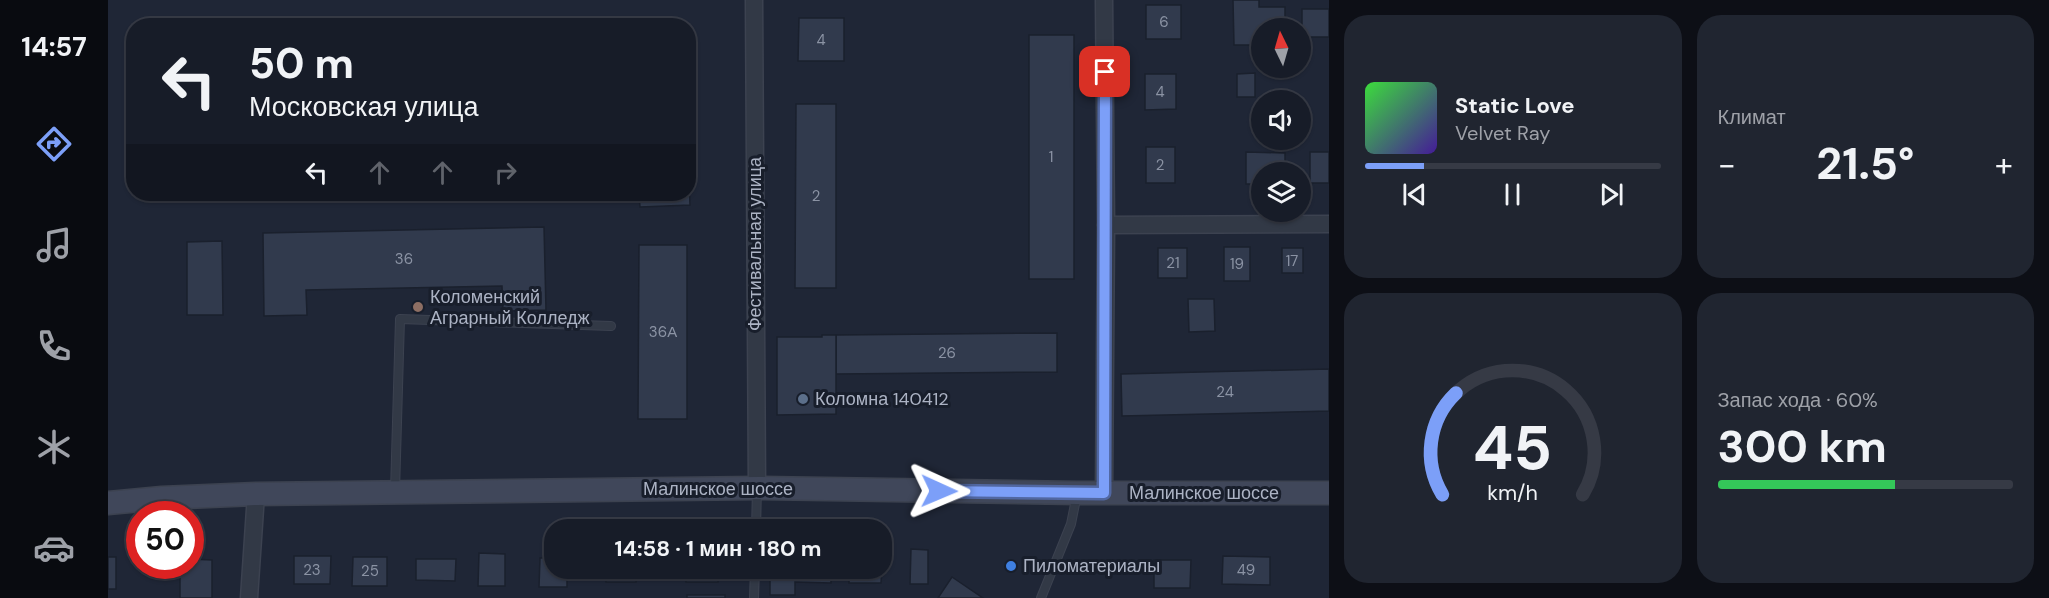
<!DOCTYPE html>
<html lang="ru">
<head>
<meta charset="utf-8">
<style>
	:root { --surface:#171c28; --page:#202530; --text:#f1f3f6; --muted:#9ea1a8; --line:#363a45; --accent:#7c9ff8 }
	body { margin:0; font-family:"DM Sans",sans-serif; background:var(--page); color:var(--text); height:100vh; display:flex; flex-direction:column; font-size:22px; white-space:nowrap }
	* { box-sizing:border-box; margin:0 }
	p { font-size:20px; color:var(--muted) }
	.icon { flex:none; width:33px; height:33px; fill:none; stroke:currentColor; stroke-width:2; stroke-linecap:round; stroke-linejoin:round }
	.map { position:relative; flex:1; overflow:hidden }
	.panel { display:flex; flex-direction:column; gap:15px; padding:15px; background:#0d0f16; width:720px }
	.panel>* { flex:none }
	.hud { position:absolute; left:18px; top:18px; width:570px; height:183px; border-radius:24px; box-shadow:0 2px 4px #0004,0 0 0 2px var(--line); background:#171c28; color:var(--text); overflow:hidden }
	.needle { width:39px; rotate:355deg }
	.fabs { position:absolute; left:1143px; top:18px; display:grid; gap:12px }
	.fabs a { display:grid; place-items:center; width:60px; height:60px; border-radius:50%; background:var(--surface); box-shadow:0 2px 4px #0004,0 0 0 2px var(--line); font-size:30px }
	.speed { position:absolute; left:18px; top:501px; display:flex; gap:12px; font-size:30px; font-weight:700; text-align:center }
	.speed>* { display:grid; place-content:center; width:78px; height:78px; border-radius:50%; background:var(--surface); box-shadow:0 2px 4px #0004,0 0 0 2px var(--line); line-height:1 }
	.speed .limit { border:9px solid #d22; background:#fff; color:#111 }
	.pin { position:absolute; display:grid; place-items:center; width:51px; height:51px; color:#fff; margin:-26px; border-radius:12px; box-shadow:0 3px 9px #0006 }
	.me { position:absolute; width:66px; margin:-33px; rotate:91deg; stroke-linejoin:round; filter:drop-shadow(0 0 4px #0008) }
	.turn { display:flex; align-items:center; gap:21px; height:126px; padding:0 24px; font-size:27px }
	.turn .icon { width:78px; height:78px; stroke-width:2.5 }
	.turn b { display:block; font-size:42px; line-height:51px }
	.lanes { display:flex; align-items:center; height:57px; padding:0 24px; background:#0003; justify-content:center; gap:30px; direction:ltr }
	.lanes .off { opacity:.35 }
	.big { font-size:45px; font-weight:700; line-height:1.1 }
	.panel .tile { flex:1; display:flex; flex-direction:column; justify-content:center; gap:9px; min-width:0; padding:0 21px; border-radius:24px; background:var(--page) }
	.panel .dial { align-items:center; gap:0 }
	.dial svg { height:156px; overflow:visible; fill:none; stroke:var(--line); stroke-width:7; stroke-linecap:round; text-anchor:middle }
	.dial text { fill:var(--text); stroke:none }
	.song { display:flex; align-items:center; gap:18px }
	.cover { width:72px; height:72px; border-radius:9px; background:linear-gradient(135deg,hsl(120 70% 55%),hsl(260 70% 35%)) }
	.played { height:6px; border-radius:3px; background:linear-gradient(90deg,var(--accent) 20%,var(--line) 20%) }
	.keys { display:flex; justify-content:space-around; direction:ltr }
	.heat { display:flex; justify-content:space-between; align-items:center; font-size:33px; direction:ltr }
	.charge { height:9px; border-radius:4px; background:linear-gradient(90deg,#34c759 60%,var(--line) 0) }
	.panel .tiles { flex:1; display:grid; gap:15px; grid-template-columns:repeat(2,1fr) }
	.trip { position:absolute; left:436px; top:519px; width:348px; height:60px; border-radius:24px; background:var(--surface); box-shadow:0 2px 4px #0004,0 0 0 2px var(--line); font-weight:700; line-height:60px; text-align:center }
	main { display:flex; flex:1; min-height:0 }
	.tabs { display:flex; flex-direction:column; width:108px; justify-content:space-around; align-items:center; background:#090b10; color:var(--muted) }
	.tabs .icon { width:42px; height:42px }
	.tabs .active { color:var(--accent) }
	.tabs b { font-size:27px; color:var(--text) }
	.map>svg:first-child { display:block }
	.building { fill:#313a4d; stroke:#1a202d; stroke-width:1.5 }
	.lines { fill:none; stroke-linecap:round; stroke-linejoin:round }
	.lane-casing { stroke:#3c4250; stroke-width:10 }
	.street-casing { stroke:#3c4250; stroke-width:19 }
	.secondary-casing { stroke:#3c4250; stroke-width:25 }
	.lane { stroke:#323946; stroke-width:8 }
	.street { stroke:#323946; stroke-width:16 }
	.secondary { stroke:#40475a; stroke-width:22 }
	.route-casing { stroke:#5167a1; stroke-width:15 }
	.route { stroke:#7c9ff8; stroke-width:10 }
	.education-dot { fill:#8d6e63; stroke:#181e2b; stroke-width:2 }
	.service-dot { fill:#5c6f8a; stroke:#181e2b; stroke-width:2 }
	.shop-dot { fill:#3f7fe0; stroke:#181e2b; stroke-width:2 }
	.labels { text-anchor:middle; dominant-baseline:central; stroke-width:6; stroke-linejoin:round; paint-order:stroke }
	.number-label { font-size:15px; fill:#8b93a4 }
	.street-label { font-size:18px; fill:#acb3c4; stroke:#181e2b }
	.poi-label { font-size:18px; fill:#acb3c4; stroke:#181e2b; text-anchor:start }
</style>
</head>
<body>
<main>
<nav class="tabs">
<b>14:57</b>
<svg class="icon active" aria-label="directions" viewBox="0 0 24 24"><path d="M12 3l9 9-9 9-9-9zM9 14v-3h6M13 9l2 2-2 2"/></svg>
<svg class="icon" aria-label="music" viewBox="0 0 24 24"><path d="M9 18V5l10-2v13"/><circle cx="6" cy="18" r="3"/><circle cx="16" cy="16" r="3"/></svg>
<svg class="icon" aria-label="phone" viewBox="0 0 24 24"><path d="M5 4h4l2 5-3 2q2 4 5 5l2-3 5 2v4C11 20 4 13 5 4z"/></svg>
<svg class="icon" aria-label="climate" viewBox="0 0 24 24"><path d="M12 3v18M4 7l16 10M4 17L20 7"/></svg>
<svg class="icon" aria-label="car" viewBox="0 0 24 24"><path d="M5 17H2v-5l4-1 3-4h7l3 4 3 1v5h-3M9 17h6M6 11h13"/><circle cx="7" cy="17" r="2"/><circle cx="17" cy="17" r="2"/></svg>
</nav>
<div class="map">
<svg width="1221" height="598" viewBox="0 0 1221 598">
	<rect width="100%" height="100%" fill="#1f2636"/>
	<g class="building">
		<polygon points="1125,0 1151,0 1151,7 1177,7 1177,28 1154,28 1151,45 1126,45"/>
		<rect x="1038" y="5" width="35" height="34"/>
		<rect x="1194" y="9" width="27" height="28"/>
		<polygon points="691,18 736,18 736,61 690,61"/>
		<rect x="921" y="35" width="45" height="244"/>
		<polygon points="1147,73 1147,97 1129,97 1129,74"/>
		<polygon points="1037,74 1068,74 1068,109 1037,110"/>
		<polygon points="688,104 728,104 728,288 687,288"/>
		<rect x="1038" y="147" width="29" height="36"/>
		<polygon points="580,151 582,205 532,207 531,194 580,194"/>
		<polygon points="1138,152 1177,153 1177,172 1154,172 1154,184 1138,184"/>
		<rect x="1202" y="152" width="19" height="31"/>
		<polygon points="436,227 438,310 395,311 394,286 198,290 199,315 156,316 155,233"/>
		<polygon points="114,241 115,315 79,315 79,242"/>
		<polygon points="531,245 579,245 579,419 530,419"/>
		<rect x="1116" y="247" width="26" height="34"/>
		<rect x="1050" y="248" width="29" height="30"/>
		<rect x="1174" y="248" width="21" height="25"/>
		<polygon points="1080,299 1106,299 1107,331 1081,332"/>
		<polygon points="949,333 949,372 728,374 728,335"/>
		<polygon points="714,335 728,335 728,414 669,415 669,337 714,337"/>
		<polygon points="1221,369 1221,411 1014,416 1013,374"/>
		<polygon points="803,549 820,550 820,584 802,584"/>
		<polygon points="371,553 397,554 397,586 370,586"/>
		<polygon points="186,556 223,556 222,584 186,584"/>
		<polygon points="1115,556 1162,557 1162,585 1114,584"/>
		<rect x="0" y="557" width="8" height="32"/>
		<polygon points="245,557 279,557 279,586 244,586"/>
		<polygon points="432,558 447,558 447,568 459,568 459,587 431,587"/>
		<polygon points="82,559 104,560 104,598 72,598 72,566 82,566"/>
		<polygon points="308,559 348,559 347,581 308,580"/>
		<polygon points="1046,560 1083,560 1082,588 1046,588"/>
		<rect x="498" y="568" width="30" height="14"/>
		<rect x="578" y="568" width="32" height="14"/>
		<polygon points="662,568 723,568 723,583 687,582 687,595 662,595"/>
		<polygon points="741,568 774,568 773,583 741,583"/>
		<polygon points="844,577 875,598 830,598"/>
		<rect x="579" y="595" width="38" height="3"/>
	</g>
	<g class="lines">
		<g class="lane-casing">
			<g id="lane">
				<polyline points="287,491 292,319 503,326"/>
				<polyline points="648,530 649,488"/>
				<polyline points="646,598 647,568"/>
				<polyline points="933,598 963,524 969,494"/>
			</g>
		</g>
		<g class="street-casing">
			<g id="street">
				<polyline points="646,0 649,488"/>
				<polyline points="998,225 1221,224"/>
				<polyline points="996,493 998,225 996,0"/>
				<polyline points="141,598 148,494"/>
			</g>
		</g>
		<g class="secondary-casing">
			<polyline id="secondary" points="0,503 54,498 148,494 649,488 969,493 1221,493"/>
		</g>
		<use href="#lane" class="lane"/>
		<use href="#street" class="street"/>
		<use href="#secondary" class="secondary"/>
	</g>
	<g class="lines">
		<g class="route-casing">
			<polyline id="route" points="831,491 996,493 997,72"/>
		</g>
		<use href="#route" class="route"/>
	</g>
	<circle class="education-dot" cx="310" cy="307" r="6"/>
	<circle class="service-dot" cx="695" cy="399" r="6"/>
	<circle class="shop-dot" cx="903" cy="566" r="6"/>
	<g class="labels">
		<g class="number-label">
			<text x="1056" y="22">6</text>
			<text x="713" y="40">4</text>
			<text x="1052" y="92">4</text>
			<text x="943" y="157">1</text>
			<text x="1052" y="165">2</text>
			<text x="708" y="196">2</text>
			<text x="296" y="259">36</text>
			<text x="1184" y="261">17</text>
			<text x="1065" y="263">21</text>
			<text x="1129" y="264">19</text>
			<text x="555" y="332">36А</text>
			<text x="839" y="353">26</text>
			<text x="1117" y="392">24</text>
			<text x="204" y="570">23</text>
			<text x="1138" y="570">49</text>
			<text x="262" y="571">25</text>
		</g>
		<g class="street-label">
			<text transform="translate(647 244) rotate(-90)">Фестивальная улица</text>
			<text x="610" y="489">Малинское шоссе</text>
			<text x="1096" y="493">Малинское шоссе</text>
		</g>
		<g class="poi-label">
			<text x="322" y="297">Коломенский<tspan x="322" dy="21">Аграрный Колледж</tspan></text>
			<text x="707" y="399">Коломна 140412</text>
			<text x="915" y="566">Пиломатериалы</text>
		</g>
	</g>
</svg>
<div class="fabs">
<a><svg class="needle" viewBox="-14 -14 28 28"><path d="M0-13l5 13h-10z" fill="#e53935"/><path d="M0 13l5-13h-10z" fill="#9ea1a8"/></svg></a>
<a><svg class="icon" aria-label="sound" viewBox="0 0 24 24"><path d="M4 9h4l5-4v14l-5-4H4zM17 9q2 3 0 6"/></svg></a>
<a><svg class="icon" aria-label="layers" viewBox="0 0 24 24"><path d="M12 4l9 5-9 5-9-5zM3 14l9 5 9-5"/></svg></a>
</div>
<div class="speed"><div class="limit">50</div></div>
<div class="pin" style="left:997px;top:72px;background:#d93025"><svg class="icon" aria-label="arrive" viewBox="0 0 24 24"><path d="M6 21V4h12l-3 4 3 4H6"/></svg></div>
<svg class="me" style="left:831px;top:491px" viewBox="-20 -20 40 40"><path d="M0-17L14 15 0 8-14 15z" fill="#7c9ff8" stroke="#fff" stroke-width="4"/></svg>
<div class="trip">14:58 · 1 мин · 180 m</div>
<div class="hud">
<div class="turn"><svg class="icon" aria-label="left" viewBox="0 0 24 24"><path d="M17 20v-9H6M10 6l-5 5 5 5"/></svg><div><b>50 m</b>Московская улица</div></div>
<div class="lanes"><svg class="icon" aria-label="left" viewBox="0 0 24 24"><path d="M17 20v-9H6M10 6l-5 5 5 5"/></svg><svg class="icon off" aria-label="ahead" viewBox="0 0 24 24"><path d="M12 20V5M6 11l6-6 6 6"/></svg><svg class="icon off" aria-label="ahead" viewBox="0 0 24 24"><path d="M12 20V5M6 11l6-6 6 6"/></svg><svg class="icon off" aria-label="right" viewBox="0 0 24 24"><path d="M7 20v-9h11M14 6l5 5-5 5"/></svg></div>
</div>
</div>
<section class="panel">
<div class="tiles">
<div class="tile">
<div class="song"><i class="cover"></i><div><b>Static Love</b><p>Velvet Ray</p></div></div>
<div class="played"></div>
<div class="keys"><svg class="icon" aria-label="previous" viewBox="0 0 24 24"><path d="M18 5L8 12l10 7zM5 5v14"/></svg><svg class="icon" aria-label="pause" viewBox="0 0 24 24"><path d="M8 5v14M16 5v14"/></svg><svg class="icon" aria-label="next" viewBox="0 0 24 24"><path d="M6 5l10 7-10 7zM19 5v14"/></svg></div>
</div>
<div class="tile"><p>Климат</p>
<div class="heat"><a>−</a><b class="big">21.5°</b><a>+</a></div>
</div>
<div class="tile dial"><svg viewBox="0 0 100 80">
<path d="M14 69A42 42 0 1 1 86 69"/>
<path d="M14 69A42 42 0 0 1 21 17" stroke="#7c9ff8"/>
<text x="50" y="56" font-size="32" font-weight="700">45</text>
<text x="50" y="72" font-size="11">km/h</text>
</svg></div>
<div class="tile"><p>Запас хода · 60%</p><b class="big">300 km</b><div class="charge"></div></div>
</div>
</section>
</main>
</body>
</html>
